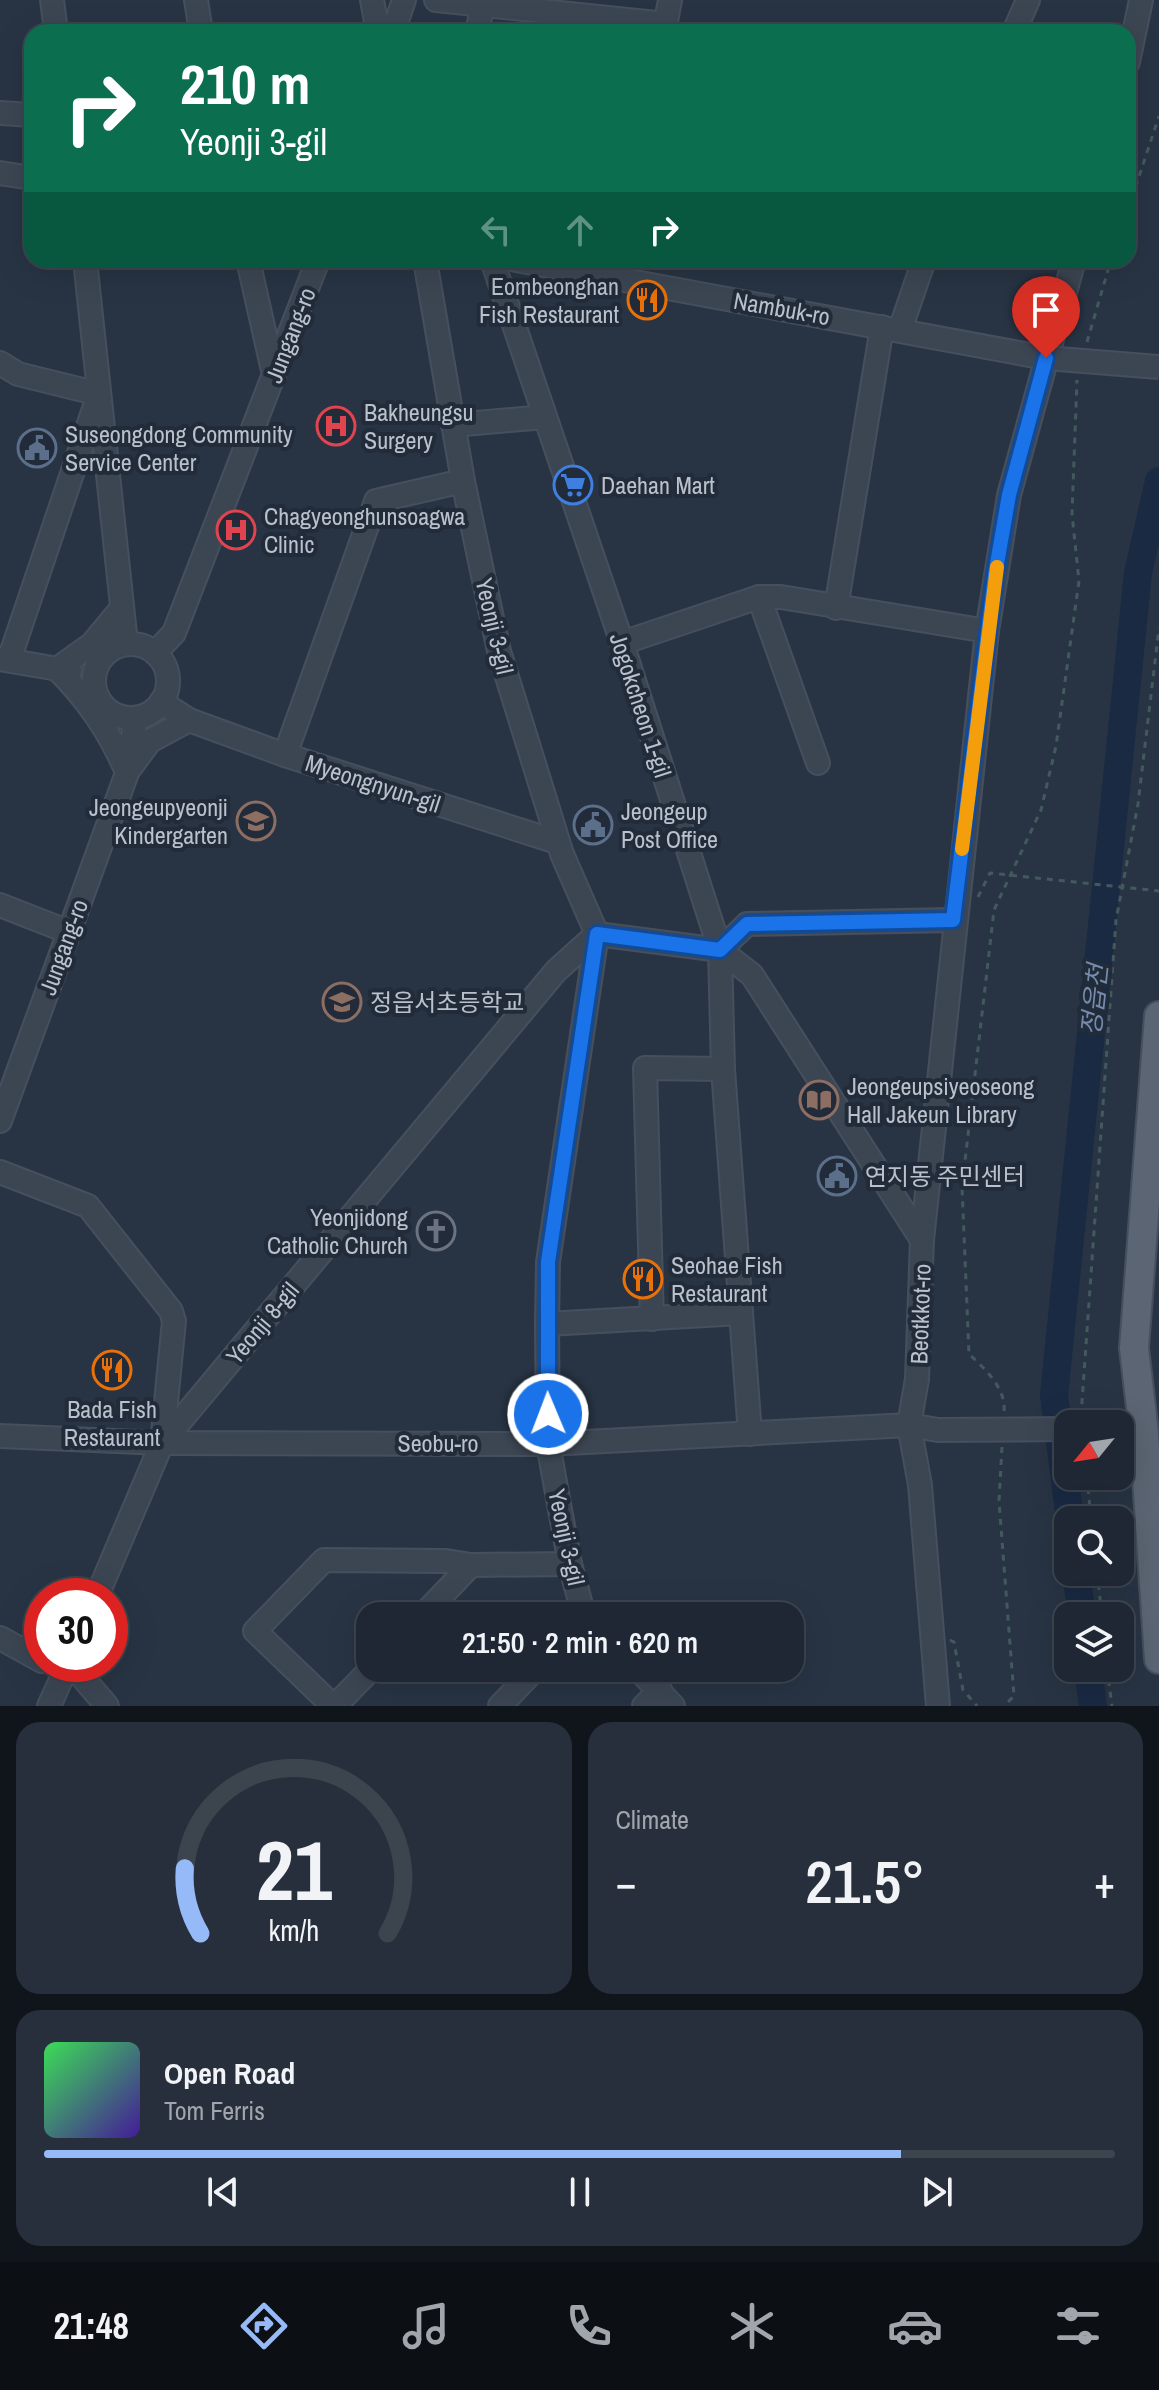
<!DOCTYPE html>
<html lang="en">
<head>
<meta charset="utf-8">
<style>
	:root { --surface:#1e2733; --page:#262f3b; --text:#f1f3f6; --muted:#a1a5ac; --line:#3c444e; --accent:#95baf7 }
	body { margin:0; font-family:"Archivo Narrow","Noto Sans KR",sans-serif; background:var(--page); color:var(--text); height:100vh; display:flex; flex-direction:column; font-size:30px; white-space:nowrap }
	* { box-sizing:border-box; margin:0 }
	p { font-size:26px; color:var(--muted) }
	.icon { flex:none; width:44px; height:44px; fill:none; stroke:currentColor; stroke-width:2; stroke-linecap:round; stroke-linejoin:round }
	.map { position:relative; height:1706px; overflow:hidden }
	.panel { display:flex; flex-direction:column; gap:16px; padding:16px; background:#10151c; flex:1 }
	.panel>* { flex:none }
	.hud { position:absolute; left:24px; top:24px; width:1112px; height:244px; border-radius:24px; box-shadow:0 8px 32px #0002,0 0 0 2px var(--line); background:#0b6e4f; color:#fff; overflow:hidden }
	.needle { width:52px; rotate:240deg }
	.controls { position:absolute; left:1054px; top:1410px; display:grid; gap:16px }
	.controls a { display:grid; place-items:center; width:80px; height:80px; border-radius:16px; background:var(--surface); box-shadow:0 8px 32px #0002,0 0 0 2px var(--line); font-size:40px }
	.speed { position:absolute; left:24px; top:1578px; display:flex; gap:16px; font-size:40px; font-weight:700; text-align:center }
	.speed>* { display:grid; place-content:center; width:104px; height:104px; border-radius:50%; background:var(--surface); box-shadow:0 8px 32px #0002,0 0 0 2px var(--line); line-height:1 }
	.speed .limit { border:12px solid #d22; background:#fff; color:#111 }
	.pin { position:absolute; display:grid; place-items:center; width:68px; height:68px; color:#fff; margin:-82px -34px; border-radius:50% 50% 50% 0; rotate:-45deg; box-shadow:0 0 8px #0007 }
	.pin .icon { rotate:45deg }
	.me { position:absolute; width:88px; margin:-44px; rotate:359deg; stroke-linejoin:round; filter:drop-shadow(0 0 6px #0008) }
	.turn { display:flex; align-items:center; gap:28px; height:168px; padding:0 24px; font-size:36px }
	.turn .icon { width:104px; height:104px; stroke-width:2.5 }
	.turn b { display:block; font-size:56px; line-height:68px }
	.lanes { display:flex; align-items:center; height:76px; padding:0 24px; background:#0003; justify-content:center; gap:40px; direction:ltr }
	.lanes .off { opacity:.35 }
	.big { font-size:60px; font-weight:600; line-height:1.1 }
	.panel .widget { flex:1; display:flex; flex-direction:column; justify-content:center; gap:12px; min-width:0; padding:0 28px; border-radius:24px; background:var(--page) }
	.panel .dial { align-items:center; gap:0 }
	.dial svg { height:208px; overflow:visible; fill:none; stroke:var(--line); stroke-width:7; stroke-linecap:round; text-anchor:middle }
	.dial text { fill:var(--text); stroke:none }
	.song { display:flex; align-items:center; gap:24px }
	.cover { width:96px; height:96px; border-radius:12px; background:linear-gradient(135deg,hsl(130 70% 55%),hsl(260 70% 35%)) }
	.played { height:8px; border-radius:4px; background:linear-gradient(90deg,var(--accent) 80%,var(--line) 80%) }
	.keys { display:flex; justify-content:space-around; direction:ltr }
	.heat { display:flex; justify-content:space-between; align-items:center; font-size:44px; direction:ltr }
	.panel .tiles { flex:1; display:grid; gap:16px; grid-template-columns:1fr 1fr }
	.widget:last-child { grid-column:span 2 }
	.trip { position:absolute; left:356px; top:1602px; width:448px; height:80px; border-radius:24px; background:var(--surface); box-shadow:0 8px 32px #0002,0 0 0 2px var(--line); font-weight:600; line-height:80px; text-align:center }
	.menu { display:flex; height:128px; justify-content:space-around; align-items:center; background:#0c1014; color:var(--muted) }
	.menu .icon { width:56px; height:56px }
	.menu .current { color:var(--accent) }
	.menu b { font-size:36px; color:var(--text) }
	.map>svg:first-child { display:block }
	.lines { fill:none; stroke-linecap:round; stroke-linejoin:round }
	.river { stroke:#1a2a43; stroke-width:28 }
	.minor-casing { stroke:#464f5d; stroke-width:26 }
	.major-casing { stroke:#464f5d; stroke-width:32 }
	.path { stroke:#435a5c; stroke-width:3; stroke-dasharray:6 6; stroke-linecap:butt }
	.minor { stroke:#3c4653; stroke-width:22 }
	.major { stroke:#5b6573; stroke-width:28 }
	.minor-bridge-casing { stroke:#464f5d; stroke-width:26; stroke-linecap:butt }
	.minor-bridge { stroke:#3c4653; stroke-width:22 }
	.route-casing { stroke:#114b97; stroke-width:20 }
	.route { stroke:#1a73e8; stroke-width:14 }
	.slow { stroke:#f59e0b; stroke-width:14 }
	.labels { text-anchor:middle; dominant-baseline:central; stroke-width:8; stroke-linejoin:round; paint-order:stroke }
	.poi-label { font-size:24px; fill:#bac1cd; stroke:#212b39; text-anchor:start }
	.street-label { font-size:24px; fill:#bac1cd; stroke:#212b39 }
	.water-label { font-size:26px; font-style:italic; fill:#748bab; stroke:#212b39 }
</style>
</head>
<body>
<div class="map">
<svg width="1159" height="1706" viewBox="0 0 1159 1706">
	<rect width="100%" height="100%" fill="#283444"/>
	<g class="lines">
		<g class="river">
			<polyline points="1070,1520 1054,1395 1138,573 1159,481"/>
			<polyline points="1076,1572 1082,1616"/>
			<polyline points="1088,1668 1093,1706"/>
		</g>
		<g class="minor-casing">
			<g id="minor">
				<polyline points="52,0 56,32"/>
				<polyline points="196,0 201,32"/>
				<polyline points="372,0 378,32"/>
				<polyline points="436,0 666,24"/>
				<polyline points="393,32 404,0"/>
				<polyline points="477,32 484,0"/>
				<polyline points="664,32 670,0"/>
				<polyline points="1014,32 1028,0"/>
				<polyline points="1128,62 1141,0"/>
				<polyline points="0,113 32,115"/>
				<polyline points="0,173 32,178"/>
				<polyline points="85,260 126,643"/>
				<polyline points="248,260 274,375"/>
				<polyline points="425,260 463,481 499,651 562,854 597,934 548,1262 547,1324 548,1444 570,1564 584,1616"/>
				<polyline points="492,260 622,643 720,950 752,975 922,1240"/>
				<polyline points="516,260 1046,358"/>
				<polyline points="900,330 924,260"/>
				<polyline points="0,363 18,374 99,394 9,660"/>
				<polyline points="453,425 545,417"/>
				<polyline points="759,597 818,763"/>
				<polyline points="836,608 882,327"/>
				<polyline points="622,643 759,597 781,597 987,631"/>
				<circle cx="131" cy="681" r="37"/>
				<polyline points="155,653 174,633 318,260"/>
				<polyline points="0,659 70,671"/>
				<path d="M57,669C88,700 109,731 127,772"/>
				<polyline points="57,669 92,644 121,609"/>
				<polyline points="161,702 189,720 285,755 557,842"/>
				<polyline points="285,755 376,501 463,481"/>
				<polyline points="130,768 150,741 189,720"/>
				<polyline points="0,905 69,932"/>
				<polyline points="720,950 723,1069 750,1434"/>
				<polyline points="720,950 747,924 953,920"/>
				<polyline points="0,1121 127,773 136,718"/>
				<polyline points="0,1172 88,1206 171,1311 174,1321 162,1443"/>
				<polyline points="652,1319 645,1068 723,1069"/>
				<polyline points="547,1324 741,1313"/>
				<polyline points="1120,1430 1144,1433"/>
				<polyline points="0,1436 162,1443 548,1444 909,1425 938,1430"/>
				<polyline points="97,1596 162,1443 556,971 597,934 720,950"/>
				<polyline points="422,1616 471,1565 570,1564"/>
				<polyline points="0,1638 42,1661"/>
				<polyline points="71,1664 107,1706"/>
				<polyline points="637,1668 673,1706"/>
				<polyline points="49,1706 68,1664"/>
				<polyline points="333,1706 255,1631 324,1560 446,1561 471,1565"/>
				<polyline points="335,1706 372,1668"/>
				<polyline points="500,1706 536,1668"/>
				<polyline points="644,1706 660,1690"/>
				<polyline points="938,1706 920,1485 909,1425 917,1379 922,1240 987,631 1009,495 1074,260"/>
			</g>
		</g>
		<g class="major-casing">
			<polyline id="major" points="1159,1016 1134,1348 1144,1433 1159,1659"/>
		</g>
		<g class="path">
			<polyline points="1128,210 1159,116"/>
			<polyline points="1087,342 1111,260"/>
			<polyline points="978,897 990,873 1159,891"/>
			<path d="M1004,1411C1006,1388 985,1369 969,1354L962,1187L994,910L1041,810L1056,746L1079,581L1072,514L1077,380"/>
			<polyline points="1081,1416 1116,920 1138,804 1159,628"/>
			<polyline points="1002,1447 999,1501 1014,1696 1004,1706"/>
			<polyline points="1087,1476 1091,1520"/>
			<polyline points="1097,1572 1102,1616"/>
			<polyline points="950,1640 954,1642 963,1690 977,1706"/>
			<polyline points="1107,1668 1112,1706"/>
		</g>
		<use href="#minor" class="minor"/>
		<use href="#major" class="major"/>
		<g class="minor-bridge-casing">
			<g id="minor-bridge">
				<polyline points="1046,358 1159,367"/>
				<polyline points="938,1430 1068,1429"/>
			</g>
		</g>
		<use href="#minor-bridge" class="minor-bridge"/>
	</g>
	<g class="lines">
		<g class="route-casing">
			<polyline id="route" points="548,1414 548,1262 597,934 720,950 747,924 953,920 995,575 1009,495 1046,358"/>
		</g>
		<use href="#route" class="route"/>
		<polyline class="slow" points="962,849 997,567"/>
	</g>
	<defs>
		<g id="restaurant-ring" transform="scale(2)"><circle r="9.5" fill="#212b39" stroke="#e8710a" stroke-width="1.5"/><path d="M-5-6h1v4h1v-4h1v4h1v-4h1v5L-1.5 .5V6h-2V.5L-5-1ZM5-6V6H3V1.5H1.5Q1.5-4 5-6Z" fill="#e8710a"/></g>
		<g id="hospital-ring" transform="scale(2)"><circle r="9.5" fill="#212b39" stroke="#e0444e" stroke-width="1.5"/><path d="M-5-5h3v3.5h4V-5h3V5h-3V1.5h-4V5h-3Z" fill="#e0444e"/></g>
		<g id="civic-ring" transform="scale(2)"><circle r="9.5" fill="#212b39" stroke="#5c6f8a" stroke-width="1.5"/><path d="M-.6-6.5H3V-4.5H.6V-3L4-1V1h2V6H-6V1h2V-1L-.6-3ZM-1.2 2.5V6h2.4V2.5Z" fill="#5c6f8a"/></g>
		<g id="supermarket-ring" transform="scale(2)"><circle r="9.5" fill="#212b39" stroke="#3f7fe0" stroke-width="1.5"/><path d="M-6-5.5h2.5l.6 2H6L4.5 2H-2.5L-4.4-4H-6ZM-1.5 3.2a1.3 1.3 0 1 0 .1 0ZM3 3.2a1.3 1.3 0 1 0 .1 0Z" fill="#3f7fe0"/></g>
		<g id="school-ring" transform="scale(2)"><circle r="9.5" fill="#212b39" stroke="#8d6e63" stroke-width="1.5"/><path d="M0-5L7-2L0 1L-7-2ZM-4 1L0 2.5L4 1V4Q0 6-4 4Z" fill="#8d6e63"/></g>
		<g id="library-ring" transform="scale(2)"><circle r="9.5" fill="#212b39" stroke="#8d6e63" stroke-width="1.5"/><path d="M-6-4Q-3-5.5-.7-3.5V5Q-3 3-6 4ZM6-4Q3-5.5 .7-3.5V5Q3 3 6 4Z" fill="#8d6e63"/></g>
		<g id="church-ring" transform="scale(2)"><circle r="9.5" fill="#212b39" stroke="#6b7280" stroke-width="1.5"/><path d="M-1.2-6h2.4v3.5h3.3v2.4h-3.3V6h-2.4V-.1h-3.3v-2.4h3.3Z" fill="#6b7280"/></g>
	</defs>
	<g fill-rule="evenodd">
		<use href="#restaurant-ring" x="647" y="300"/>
		<use href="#hospital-ring" x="336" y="426"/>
		<use href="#civic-ring" x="37" y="448"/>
		<use href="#supermarket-ring" x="573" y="485"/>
		<use href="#hospital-ring" x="236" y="530"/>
		<use href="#school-ring" x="256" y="821"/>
		<use href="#civic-ring" x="593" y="825"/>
		<use href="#school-ring" x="342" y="1002"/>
		<use href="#library-ring" x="819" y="1100"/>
		<use href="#civic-ring" x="837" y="1176"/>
		<use href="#church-ring" x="436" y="1231"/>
		<use href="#restaurant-ring" x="643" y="1279"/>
		<use href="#restaurant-ring" x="112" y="1370"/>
	</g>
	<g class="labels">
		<g class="poi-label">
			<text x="619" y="286" text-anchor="end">Eombeonghan<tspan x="619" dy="28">Fish Restaurant</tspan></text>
			<text x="364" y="412">Bakheungsu<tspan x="364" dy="28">Surgery</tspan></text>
			<text x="65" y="434">Suseongdong Community<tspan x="65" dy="28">Service Center</tspan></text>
			<text x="601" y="485">Daehan Mart</text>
			<text x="264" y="516">Chagyeonghunsoagwa<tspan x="264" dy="28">Clinic</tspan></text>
			<text x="228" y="807" text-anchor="end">Jeongeupyeonji<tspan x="228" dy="28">Kindergarten</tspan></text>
			<text x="621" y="811">Jeongeup<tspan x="621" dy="28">Post Office</tspan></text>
			<text x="370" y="1002">정읍서초등학교</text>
			<text x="847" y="1086">Jeongeupsiyeoseong<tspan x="847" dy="28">Hall Jakeun Library</tspan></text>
			<text x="865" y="1176">연지동 주민센터</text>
			<text x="408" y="1217" text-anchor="end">Yeonjidong<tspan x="408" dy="28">Catholic Church</tspan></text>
			<text x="671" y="1265">Seohae Fish<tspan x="671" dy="28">Restaurant</tspan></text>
			<text x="112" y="1409" text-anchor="middle">Bada Fish<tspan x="112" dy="28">Restaurant</tspan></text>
		</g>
		<g class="street-label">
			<text transform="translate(782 308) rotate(10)">Nambuk-ro</text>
			<text transform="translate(290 335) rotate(-69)">Jungang-ro</text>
			<text transform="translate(495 626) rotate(77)">Yeonji 3-gil</text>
			<text transform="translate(641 705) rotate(72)">Jogokcheon 1-gil</text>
			<text transform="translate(373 783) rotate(18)">Myeongnyun-gil</text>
			<text transform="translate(63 947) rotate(-70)">Jungang-ro</text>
			<text transform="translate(920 1314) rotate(-88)">Beotkkot-ro</text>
			<text transform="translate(262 1323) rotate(-50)">Yeonji 8-gil</text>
			<text x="438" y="1443">Seobu-ro</text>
			<text transform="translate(567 1537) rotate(78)">Yeonji 3-gil</text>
		</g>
		<g class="water-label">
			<text transform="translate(1094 1000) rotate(-84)">정읍천</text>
		</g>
	</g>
</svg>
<div class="controls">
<a><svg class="needle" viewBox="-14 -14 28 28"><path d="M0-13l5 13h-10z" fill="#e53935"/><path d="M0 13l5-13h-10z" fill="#a1a5ac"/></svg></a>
<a><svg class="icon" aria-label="search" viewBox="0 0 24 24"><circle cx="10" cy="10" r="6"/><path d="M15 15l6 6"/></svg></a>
<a><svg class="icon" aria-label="layers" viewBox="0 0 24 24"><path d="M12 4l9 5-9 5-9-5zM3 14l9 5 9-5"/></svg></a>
</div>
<div class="speed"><div class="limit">30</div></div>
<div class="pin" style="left:1046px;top:358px;background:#d93025"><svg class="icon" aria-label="arrive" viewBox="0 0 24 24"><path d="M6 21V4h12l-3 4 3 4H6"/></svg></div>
<svg class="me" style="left:548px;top:1414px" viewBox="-20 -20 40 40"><circle r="17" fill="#1a73e8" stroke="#fff" stroke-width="3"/><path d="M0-11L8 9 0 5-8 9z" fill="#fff"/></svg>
<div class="trip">21:50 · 2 min · 620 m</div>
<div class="hud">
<div class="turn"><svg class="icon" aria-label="right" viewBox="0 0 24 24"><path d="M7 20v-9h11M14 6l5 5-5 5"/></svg><div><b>210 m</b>Yeonji 3-gil</div></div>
<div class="lanes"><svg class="icon off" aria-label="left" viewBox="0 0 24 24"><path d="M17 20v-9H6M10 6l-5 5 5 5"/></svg><svg class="icon off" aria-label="ahead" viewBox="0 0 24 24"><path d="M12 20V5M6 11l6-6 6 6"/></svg><svg class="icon" aria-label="right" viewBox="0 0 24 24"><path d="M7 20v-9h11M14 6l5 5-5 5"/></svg></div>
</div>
</div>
<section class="panel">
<div class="tiles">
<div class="widget dial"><svg viewBox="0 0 100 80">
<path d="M14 69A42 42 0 1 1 86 69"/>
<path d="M14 69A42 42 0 0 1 8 44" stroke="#95baf7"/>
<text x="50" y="56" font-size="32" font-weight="700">21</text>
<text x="50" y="72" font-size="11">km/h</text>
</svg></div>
<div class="widget"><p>Climate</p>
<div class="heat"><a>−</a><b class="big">21.5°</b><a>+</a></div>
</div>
<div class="widget">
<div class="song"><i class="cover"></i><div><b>Open Road</b><p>Tom Ferris</p></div></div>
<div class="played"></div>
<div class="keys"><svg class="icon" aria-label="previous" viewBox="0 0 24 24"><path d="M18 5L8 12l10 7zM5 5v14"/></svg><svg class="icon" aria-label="pause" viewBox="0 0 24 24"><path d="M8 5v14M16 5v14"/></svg><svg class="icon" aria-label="next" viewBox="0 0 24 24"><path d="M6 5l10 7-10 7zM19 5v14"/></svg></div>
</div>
</div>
</section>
<nav class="menu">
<b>21:48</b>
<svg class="icon current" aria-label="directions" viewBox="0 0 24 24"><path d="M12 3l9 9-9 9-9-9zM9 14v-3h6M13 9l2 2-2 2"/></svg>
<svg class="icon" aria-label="music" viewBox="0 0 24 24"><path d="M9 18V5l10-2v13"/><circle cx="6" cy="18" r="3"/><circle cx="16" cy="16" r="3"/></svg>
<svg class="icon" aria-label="phone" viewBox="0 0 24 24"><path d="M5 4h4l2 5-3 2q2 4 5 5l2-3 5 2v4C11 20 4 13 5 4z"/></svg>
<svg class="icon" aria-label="climate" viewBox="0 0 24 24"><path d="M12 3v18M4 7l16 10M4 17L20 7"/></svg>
<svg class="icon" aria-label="car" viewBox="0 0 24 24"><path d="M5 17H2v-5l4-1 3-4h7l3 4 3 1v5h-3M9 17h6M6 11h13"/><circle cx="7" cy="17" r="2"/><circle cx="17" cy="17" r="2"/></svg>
<svg class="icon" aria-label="filters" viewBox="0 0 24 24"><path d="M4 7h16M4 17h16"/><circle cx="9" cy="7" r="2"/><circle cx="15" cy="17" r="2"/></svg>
</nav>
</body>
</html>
